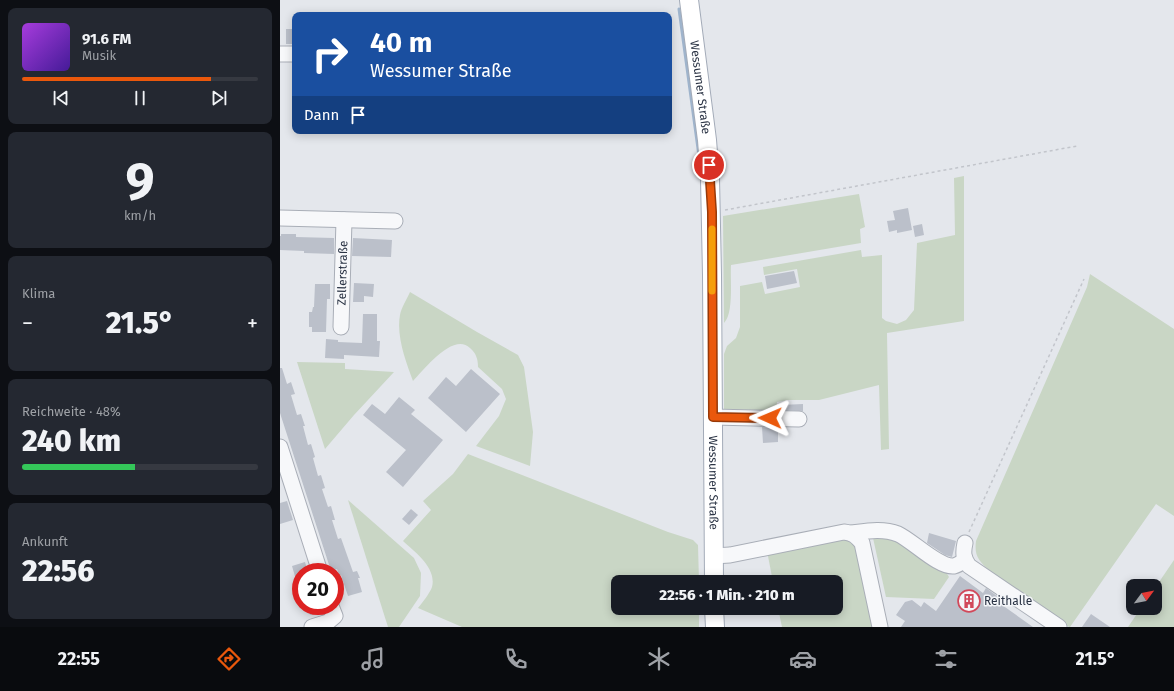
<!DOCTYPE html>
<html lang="de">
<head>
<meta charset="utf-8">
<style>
	:root { --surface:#171b24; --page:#242831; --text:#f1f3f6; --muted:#9ea1a6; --line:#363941; --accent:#ea580c }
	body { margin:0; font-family:"Fira Sans",sans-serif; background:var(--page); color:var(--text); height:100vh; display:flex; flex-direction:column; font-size:15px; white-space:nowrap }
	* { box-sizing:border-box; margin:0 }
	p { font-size:13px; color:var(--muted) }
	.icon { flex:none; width:22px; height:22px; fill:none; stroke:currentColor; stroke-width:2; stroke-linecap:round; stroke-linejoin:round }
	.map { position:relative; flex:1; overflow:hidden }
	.panel { display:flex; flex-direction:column; gap:8px; padding:8px; background:#0d0f14; width:280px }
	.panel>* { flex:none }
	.guide { position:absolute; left:12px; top:12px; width:380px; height:122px; border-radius:8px; box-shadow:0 2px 10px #0003; background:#1a4fa0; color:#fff; overflow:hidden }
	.needle { width:26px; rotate:58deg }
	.fabs { position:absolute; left:846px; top:579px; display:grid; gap:8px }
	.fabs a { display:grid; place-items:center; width:36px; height:36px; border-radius:8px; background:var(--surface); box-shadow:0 2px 10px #0003; font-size:20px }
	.speed { position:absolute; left:12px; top:563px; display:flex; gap:8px; font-size:20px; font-weight:700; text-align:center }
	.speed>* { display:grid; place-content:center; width:52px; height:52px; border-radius:50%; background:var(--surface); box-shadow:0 2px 10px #0003; line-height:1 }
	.speed .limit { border:6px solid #d22; background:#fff; color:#111 }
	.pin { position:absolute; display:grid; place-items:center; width:34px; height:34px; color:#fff; margin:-17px; border:2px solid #fff; border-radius:50%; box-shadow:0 1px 4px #0007 }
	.me { position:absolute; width:44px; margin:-22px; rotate:271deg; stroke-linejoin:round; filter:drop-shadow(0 0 3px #0008) }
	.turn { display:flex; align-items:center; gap:14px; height:84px; padding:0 12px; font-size:18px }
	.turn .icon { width:52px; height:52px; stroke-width:2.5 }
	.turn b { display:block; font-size:28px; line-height:34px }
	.then { display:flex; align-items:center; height:38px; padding:0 12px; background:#0003; gap:8px; font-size:15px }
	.big { font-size:30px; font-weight:800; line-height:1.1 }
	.panel .widget { flex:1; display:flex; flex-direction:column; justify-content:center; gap:6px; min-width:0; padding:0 14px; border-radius:8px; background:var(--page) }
	.panel .dial { align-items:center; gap:0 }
	.dial b { font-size:52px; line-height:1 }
	.song { display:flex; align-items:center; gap:12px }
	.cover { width:48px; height:48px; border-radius:6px; background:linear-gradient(135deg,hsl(280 70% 55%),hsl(260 70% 35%)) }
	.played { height:4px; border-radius:2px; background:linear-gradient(90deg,var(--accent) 80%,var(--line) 80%) }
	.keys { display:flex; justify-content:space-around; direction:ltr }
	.heat { display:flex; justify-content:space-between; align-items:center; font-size:22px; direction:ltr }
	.charge { height:6px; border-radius:3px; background:linear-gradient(90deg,#34c759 48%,var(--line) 0) }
	.trip { position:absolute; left:331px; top:575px; width:232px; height:40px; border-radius:8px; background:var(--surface); box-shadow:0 2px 10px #0003; font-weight:800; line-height:40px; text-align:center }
	.dock { display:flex; height:64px; justify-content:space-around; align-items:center; background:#090b0e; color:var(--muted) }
	.dock .icon { width:28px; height:28px }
	.dock .current { color:var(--accent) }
	.dock b { font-size:18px; color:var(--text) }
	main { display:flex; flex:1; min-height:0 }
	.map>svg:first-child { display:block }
	.green { fill:#c9d6c5 }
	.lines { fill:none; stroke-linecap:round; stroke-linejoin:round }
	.stream { stroke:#9fb4cc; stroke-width:3 }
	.building { fill:#bbc0ca }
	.minor-casing { stroke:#a9aeb7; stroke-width:17 }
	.major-casing { stroke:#a3abb8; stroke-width:20 }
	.path { stroke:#c2c5cb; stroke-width:1.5; stroke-dasharray:3 3; stroke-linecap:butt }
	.minor { stroke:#f7f8fa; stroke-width:15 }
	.major { stroke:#fff; stroke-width:18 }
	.route-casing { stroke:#983908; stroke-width:10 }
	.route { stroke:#ea580c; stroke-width:7 }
	.slow { stroke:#f59e0b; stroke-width:7 }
	.labels { text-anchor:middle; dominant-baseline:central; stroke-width:3; stroke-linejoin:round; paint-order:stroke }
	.street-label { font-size:12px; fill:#2b3445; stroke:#f4f6f9 }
	.poi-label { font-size:12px; fill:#2b3445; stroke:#f4f6f9; text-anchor:start }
</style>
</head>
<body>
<main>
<section class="panel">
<div class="widget">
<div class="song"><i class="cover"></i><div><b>91.6 FM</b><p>Musik</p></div></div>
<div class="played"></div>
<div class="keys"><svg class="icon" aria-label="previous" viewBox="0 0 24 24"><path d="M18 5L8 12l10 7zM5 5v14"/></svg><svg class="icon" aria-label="pause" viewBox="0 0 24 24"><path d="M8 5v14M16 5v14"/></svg><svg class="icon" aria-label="next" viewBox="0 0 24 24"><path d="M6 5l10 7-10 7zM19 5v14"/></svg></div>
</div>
<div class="widget dial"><b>9</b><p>km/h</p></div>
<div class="widget"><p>Klima</p>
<div class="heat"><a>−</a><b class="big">21.5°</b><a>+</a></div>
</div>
<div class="widget"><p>Reichweite · 48%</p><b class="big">240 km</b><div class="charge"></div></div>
<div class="widget"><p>Ankunft</p><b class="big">22:56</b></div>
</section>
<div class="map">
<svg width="894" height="627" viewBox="0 0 894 627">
	<rect width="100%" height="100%" fill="#e4e7ec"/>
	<g class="green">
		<polygon points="684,176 684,321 607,333 609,449 601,450 599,385 539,400 508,400 497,402 496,416 444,411 444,354 447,346 456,338 460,327 460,286 482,282 485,294 520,287 517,269 484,275 483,267 581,250 582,257 602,255 602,318 606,321 617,324 626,320 634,310 637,243 675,235 674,178"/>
		<path d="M579,194L585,227L580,229L581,243L451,265C450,279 454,313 444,323L443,216Z"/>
		<path d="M810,274L894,329V516L876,504L790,627H789L710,571C699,561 694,556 696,541L807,287Z"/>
		<path d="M130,292L197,332L238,355L244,367L253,432L250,466L196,446L219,416L226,399L222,389L198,367C198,359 196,353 190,348C173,332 144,370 133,381C126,362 116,336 120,315C121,308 127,299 130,292Z"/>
		<polygon points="17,362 65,363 65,369 114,372 74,415 45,449"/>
		<path d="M188,454L388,532L413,540L418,545L419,582H338V608H419V627H182L138,608C142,603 150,593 152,587C157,568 135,552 123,541L151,510L143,501L173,474Z"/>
		<polygon points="68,500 134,558 141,573 140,596 119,627 108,627"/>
		<polygon points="563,536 576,542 594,627 502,627 498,608 556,608 556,582 493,582 487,551"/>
		<polygon points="596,536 622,542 666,572 669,577 654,599 606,597 593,538"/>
		<polygon points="894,560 894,627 848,627 861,608 875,608 875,588"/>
	</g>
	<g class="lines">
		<polyline class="stream" points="399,9 419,156"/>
	</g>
	<g class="building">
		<rect x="6" y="29" width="9" height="15"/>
		<polygon points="628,208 632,230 617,233 617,230 609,232 607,221 615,220 613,211"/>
		<polygon points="642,224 644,235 635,237 633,226"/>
		<polygon points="1,234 16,234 16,237 54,238 54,254 24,253 24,251 0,250 0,236 1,236"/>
		<polygon points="73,238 112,240 111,257 72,256"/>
		<polygon points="514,271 517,283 487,289 485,276"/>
		<polygon points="74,283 94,284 93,297 84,296 84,302 73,302"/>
		<polygon points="35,284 50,284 50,299 47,299 46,332 32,332 32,327 29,327 29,312 32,312 33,307 34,307"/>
		<polygon points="83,314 97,314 97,341 100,341 99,357 64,355 64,359 45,358 46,339 58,340 58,342 82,343"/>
		<polygon points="0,368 2,368 7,384 11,382 15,394 11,395 17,415 21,414 25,426 23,426 28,445 31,444 35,457 33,458 38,476 41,475 45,488 42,489 48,507 51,506 55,520 52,520 58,539 61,538 73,572 77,571 80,578 78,578 82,592 68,596 61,575 59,575 57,569 51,571 0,413"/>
		<polygon points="191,369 220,394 186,432 148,398 166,377 176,386"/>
		<polygon points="119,397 135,410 131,414 163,440 123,487 106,472 126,450 83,415 92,404 105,414"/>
		<polygon points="523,404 523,411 502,410 501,405"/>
		<polygon points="482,427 498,428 498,442 483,443"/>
		<polygon points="7,501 13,520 0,524 0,503"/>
		<polygon points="131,509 138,515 129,525 122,519"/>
		<polygon points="649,533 676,541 672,557 665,555 647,543"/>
		<polygon points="25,562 28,572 21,572 21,589 19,590 12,566"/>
		<polygon points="680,576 703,593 706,588 717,596 715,600 753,627 621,627 625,621 616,615 625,602 632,600 641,607 644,602 656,611"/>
		<polygon points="28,606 42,606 43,611 30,615"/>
		<polygon points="811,614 830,627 802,627"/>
	</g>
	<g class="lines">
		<g class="minor-casing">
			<g id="minor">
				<polyline points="0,54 15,54"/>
				<polyline points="0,218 115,221"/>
				<path id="s1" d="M61,327L64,220"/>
				<polyline points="433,417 519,419"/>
				<polyline points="0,447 40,572"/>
				<path d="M572,533C587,531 603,528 618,534C633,541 659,568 674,566C678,565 682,562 685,560"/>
				<path d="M685,543C683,552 683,558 689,566L779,627"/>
				<path d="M433,556L450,555L564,532C573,533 576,536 582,543L600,627"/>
				<polyline points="32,627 48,622 55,616 51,606"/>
			</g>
		</g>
		<g class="major-casing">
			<g id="major">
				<path id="s2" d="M409,0L427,140L430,178L432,275L434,582"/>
				<polyline points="434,608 435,627"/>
			</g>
		</g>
		<g class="path">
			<polyline points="445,210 797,146"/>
			<polyline points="689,532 804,279"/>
		</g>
		<use href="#minor" class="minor"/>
		<use href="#major" class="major"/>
	</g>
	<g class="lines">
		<g class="route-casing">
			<polyline id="route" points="429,165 432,212 433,417 490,418"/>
		</g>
		<use href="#route" class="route"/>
		<polyline class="slow" points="432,229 432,291"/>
	</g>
	<defs>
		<g id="building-ring" transform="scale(1.15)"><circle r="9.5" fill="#f4f6f9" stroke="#d1495b" stroke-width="1.5"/><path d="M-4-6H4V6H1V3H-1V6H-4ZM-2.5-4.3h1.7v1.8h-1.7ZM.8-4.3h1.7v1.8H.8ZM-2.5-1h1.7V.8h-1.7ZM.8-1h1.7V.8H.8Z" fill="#d1495b"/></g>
	</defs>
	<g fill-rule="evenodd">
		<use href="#building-ring" x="689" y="601"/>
	</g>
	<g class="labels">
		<g class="street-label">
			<text stroke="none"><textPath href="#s2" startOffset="88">Wessumer Straße</textPath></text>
			<text stroke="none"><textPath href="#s1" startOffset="54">Zellerstraße</textPath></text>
			<text stroke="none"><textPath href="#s2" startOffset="484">Wessumer Straße</textPath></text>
		</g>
		<g class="poi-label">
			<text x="704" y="601">Reithalle</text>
		</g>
	</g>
</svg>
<div class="fabs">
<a><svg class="needle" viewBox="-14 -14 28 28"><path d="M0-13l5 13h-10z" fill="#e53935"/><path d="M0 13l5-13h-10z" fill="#9ea1a6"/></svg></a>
</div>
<div class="speed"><div class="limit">20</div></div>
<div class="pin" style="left:429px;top:165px;background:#d93025"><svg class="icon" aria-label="arrive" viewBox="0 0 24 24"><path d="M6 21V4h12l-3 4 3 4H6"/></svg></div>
<svg class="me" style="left:490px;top:418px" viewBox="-20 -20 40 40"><path d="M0-17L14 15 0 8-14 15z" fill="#ea580c" stroke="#fff" stroke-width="4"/></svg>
<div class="trip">22:56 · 1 Min. · 210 m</div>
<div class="guide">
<div class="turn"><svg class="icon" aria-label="right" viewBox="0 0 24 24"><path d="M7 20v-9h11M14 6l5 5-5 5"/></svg><div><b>40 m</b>Wessumer Straße</div></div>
<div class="then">Dann<svg class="icon" aria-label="arrive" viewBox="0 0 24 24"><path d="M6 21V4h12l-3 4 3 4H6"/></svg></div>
</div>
</div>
</main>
<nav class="dock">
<b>22:55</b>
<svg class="icon current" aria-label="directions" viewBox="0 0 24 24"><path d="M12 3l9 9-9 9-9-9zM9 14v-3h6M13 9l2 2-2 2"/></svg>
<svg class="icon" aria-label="music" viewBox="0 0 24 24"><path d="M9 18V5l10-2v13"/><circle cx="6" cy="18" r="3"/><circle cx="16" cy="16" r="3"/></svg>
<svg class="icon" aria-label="phone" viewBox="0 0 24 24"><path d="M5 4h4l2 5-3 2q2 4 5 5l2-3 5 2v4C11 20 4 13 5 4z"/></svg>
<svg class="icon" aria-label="climate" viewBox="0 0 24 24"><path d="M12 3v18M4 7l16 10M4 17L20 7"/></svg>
<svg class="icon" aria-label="car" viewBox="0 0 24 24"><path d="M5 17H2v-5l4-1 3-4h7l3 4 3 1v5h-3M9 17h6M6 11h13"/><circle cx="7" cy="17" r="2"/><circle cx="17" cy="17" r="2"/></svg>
<svg class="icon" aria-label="filters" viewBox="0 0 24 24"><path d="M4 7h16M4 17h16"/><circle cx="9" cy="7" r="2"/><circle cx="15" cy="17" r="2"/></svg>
<b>21.5°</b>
</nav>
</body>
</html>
